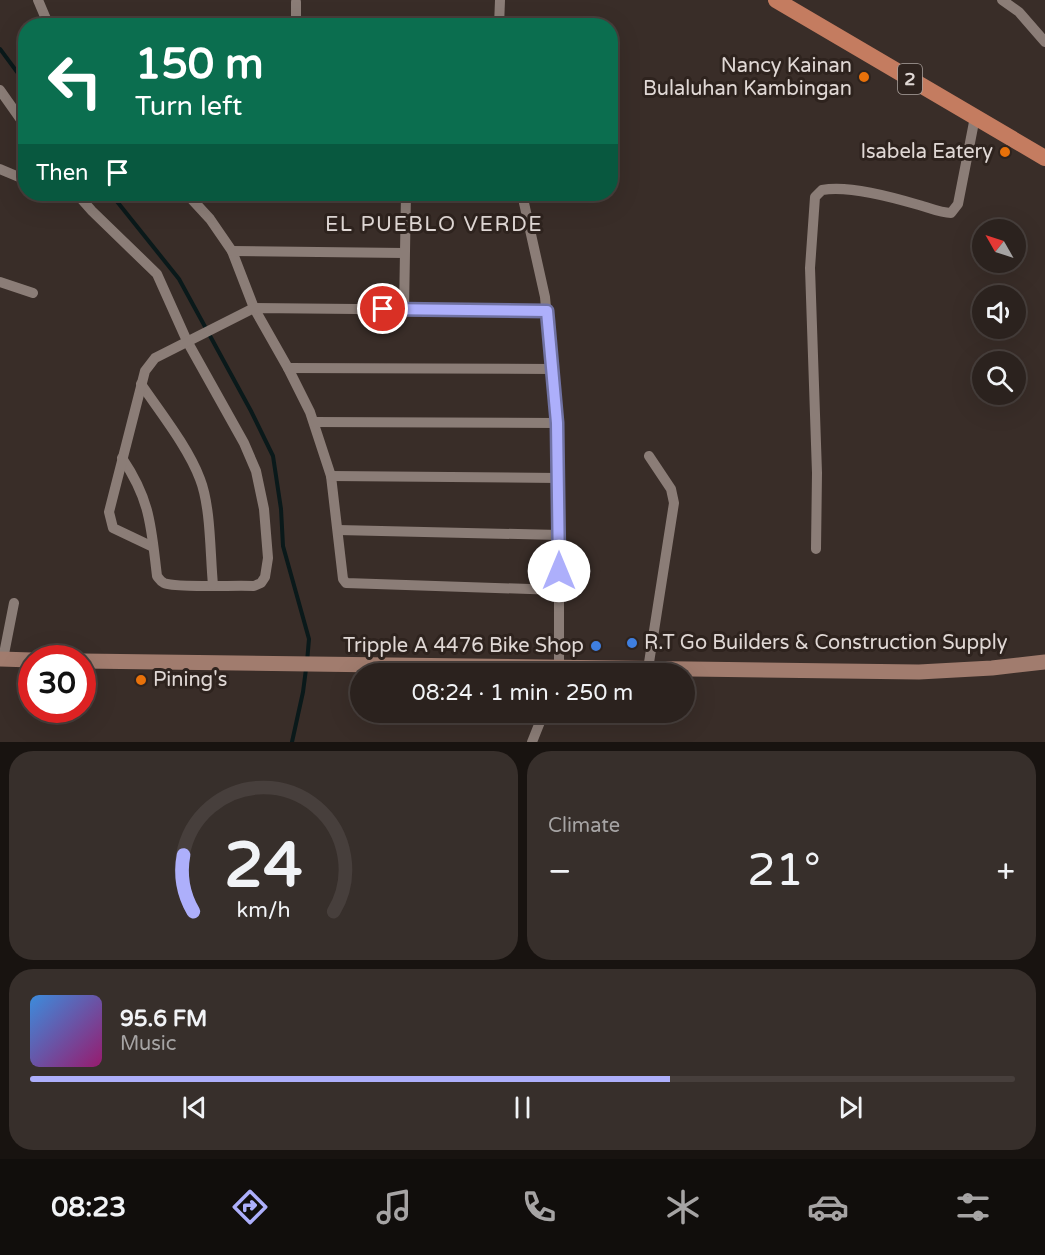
<!DOCTYPE html>
<html lang="en">
<head>
<meta charset="utf-8">
<style>
	:root { --surface:#2b221e; --page:#372f2b; --text:#f1f3f6; --muted:#a6a4a4; --line:#473f3c; --accent:#adaffb }
	body { margin:0; font-family:"Varela Round",sans-serif; background:var(--page); color:var(--text); height:100vh; display:flex; flex-direction:column; font-size:22px; white-space:nowrap }
	* { box-sizing:border-box; margin:0 }
	p { font-size:20px; color:var(--muted) }
	.icon { flex:none; width:33px; height:33px; fill:none; stroke:currentColor; stroke-width:2; stroke-linecap:round; stroke-linejoin:round }
	.map { position:relative; height:742px; overflow:hidden }
	.drawer { display:flex; flex-direction:column; gap:9px; padding:9px; background:#181310; flex:1 }
	.drawer>* { flex:none }
	.top-card { position:absolute; left:18px; top:18px; width:600px; height:183px; border-radius:24px; box-shadow:0 6px 24px #0002,0 0 0 2px var(--line); background:#0b6e4f; color:#fff; overflow:hidden }
	.needle { width:39px; rotate:309deg }
	.tools { position:absolute; left:972px; top:219px; display:grid; gap:12px }
	.tools a { display:grid; place-items:center; width:54px; height:54px; border-radius:50%; background:var(--surface); box-shadow:0 6px 24px #0002,0 0 0 2px var(--line); font-size:30px }
	.speed { position:absolute; left:18px; top:645px; display:flex; gap:12px; font-size:30px; font-weight:700; text-align:center }
	.speed>* { display:grid; place-content:center; width:78px; height:78px; border-radius:50%; background:var(--surface); box-shadow:0 6px 24px #0002,0 0 0 2px var(--line); line-height:1 }
	.speed .limit { border:9px solid #d22; background:#fff; color:#111 }
	.pin { position:absolute; display:grid; place-items:center; width:51px; height:51px; color:#fff; margin:-26px; border:3px solid #fff; border-radius:50%; box-shadow:0 2px 6px #0007 }
	.me { position:absolute; width:66px; margin:-33px; rotate:0deg; stroke-linejoin:round; filter:drop-shadow(0 0 4px #0008) }
	.turn { display:flex; align-items:center; gap:21px; height:126px; padding:0 18px; font-size:27px }
	.turn .icon { width:78px; height:78px; stroke-width:2.5 }
	.turn b { display:block; font-size:42px; line-height:51px }
	.then { display:flex; align-items:center; height:57px; padding:0 18px; background:#0003; gap:12px; font-size:22px }
	.big { font-size:45px; font-weight:600; line-height:1.1 }
	.drawer .widget { flex:1; display:flex; flex-direction:column; justify-content:center; gap:9px; min-width:0; padding:0 21px; border-radius:24px; background:var(--page) }
	.drawer .dial { align-items:center; gap:0 }
	.dial svg { height:156px; overflow:visible; fill:none; stroke:var(--line); stroke-width:7; stroke-linecap:round; text-anchor:middle }
	.dial text { fill:var(--text); stroke:none }
	.song { display:flex; align-items:center; gap:18px }
	.cover { width:72px; height:72px; border-radius:9px; background:linear-gradient(135deg,hsl(210 70% 55%),hsl(320 70% 35%)) }
	.played { height:6px; border-radius:3px; background:linear-gradient(90deg,var(--accent) 65%,var(--line) 65%) }
	.keys { display:flex; justify-content:space-around; direction:ltr }
	.heat { display:flex; justify-content:space-between; align-items:center; font-size:33px; direction:ltr }
	.drawer .tiles { flex:1; display:grid; gap:9px; grid-template-columns:1fr 1fr }
	.widget:last-child { grid-column:span 2 }
	.trip { position:absolute; left:350px; top:663px; width:345px; height:60px; border-radius:30px; background:var(--surface); box-shadow:0 6px 24px #0002,0 0 0 2px var(--line); font-weight:600; line-height:60px; text-align:center }
	.dock { display:flex; height:96px; justify-content:space-around; align-items:center; background:#110e0c; color:var(--muted) }
	.dock .icon { width:42px; height:42px }
	.dock .on { color:var(--accent) }
	.dock b { font-size:27px; color:var(--text) }
	.map>svg:first-child { display:block }
	.lines { fill:none; stroke-linecap:round; stroke-linejoin:round }
	.stream { stroke:#0a191a; stroke-width:4 }
	.minor { stroke:#8b7d77; stroke-width:10 }
	.secondary { stroke:#a17c6e; stroke-width:15 }
	.trunk { stroke:#c47c60; stroke-width:16 }
	.route-casing { stroke:#7072a3; stroke-width:15 }
	.route { stroke:#adaffb; stroke-width:10 }
	.food-dot { fill:#e8710a; stroke:#2e231e; stroke-width:2 }
	.shop-dot { fill:#3f7fe0; stroke:#2e231e; stroke-width:2 }
	.labels { text-anchor:middle; dominant-baseline:central; stroke-width:6; stroke-linejoin:round; paint-order:stroke }
	.shield { fill:#2e231e; stroke:#aba29e; stroke-width:1.5 }
	.shield-label { font-size:18px; font-weight:bold; fill:#e0d8d5 }
	.poi-label { font-size:20px; fill:#e0d8d5; stroke:#2e231e; text-anchor:end }
	.neighbourhood-label { font-size:21px; letter-spacing:1.5px; fill:#e0d8d5; stroke:#2e231e }
</style>
</head>
<body>
<div class="map">
<svg width="1045" height="742" viewBox="0 0 1045 742">
	<rect width="100%" height="100%" fill="#392d28"/>
	<g class="lines">
		<g class="stream">
			<polyline points="0,49 26,84"/>
			<polyline points="111,194 179,279 251,411 273,456 281,509 283,546 309,639 307,662"/>
			<polyline points="292,742 303,692 306,669"/>
		</g>
		<g class="minor">
			<polyline points="38,0 49,26"/>
			<polyline points="1002,0 1019,12 1045,42"/>
			<polyline points="296,26 296,2"/>
			<polyline points="499,26 500,0"/>
			<polyline points="0,90 26,127"/>
			<polyline points="0,169 26,180"/>
			<path d="M77,194L92,211L157,274L187,341L244,443L256,471L264,509L268,558L265,577L261,583L254,586C237,585 175,588 164,583C160,581 160,580 157,576C151,527 151,501 122,458"/>
			<polyline points="187,194 210,219 232,251 254,308 288,368 310,412 331,476 343,579 346,583 559,590"/>
			<polyline points="522,194 545,297 557,423 559,478 559,668"/>
			<polyline points="190,196 406,197"/>
			<polyline points="232,251 404,253"/>
			<polyline points="0,282 33,293"/>
			<polyline points="404,310 406,194"/>
			<polyline points="288,368 552,369"/>
			<path d="M141,384C160,412 188,447 200,479C211,507 210,554 213,585"/>
			<polyline points="314,422 557,423"/>
			<polyline points="331,476 559,478"/>
			<polyline points="338,530 559,535"/>
			<polyline points="153,547 113,528 109,512 145,371 155,358 254,308 547,311"/>
			<path d="M816,549L817,473L810,268L815,197L822,190C849,185 892,197 919,205C930,208 940,213 951,213L958,204L975,117"/>
			<polyline points="3,659 14,603"/>
			<polyline points="648,669 674,503 671,489 649,456"/>
			<polyline points="532,742 544,712"/>
		</g>
		<g class="secondary">
			<polyline points="0,659 32,660"/>
			<polyline points="82,661 919,672 992,668 1045,662"/>
		</g>
		<polyline class="trunk" points="776,0 1045,158"/>
	</g>
	<g class="lines">
		<g class="route-casing">
			<polyline id="route" points="383,309 547,311 557,423 559,571"/>
		</g>
		<use href="#route" class="route"/>
	</g>
	<g class="food-dot">
		<circle cx="864" cy="77" r="6"/>
		<circle cx="1005" cy="152" r="6"/>
		<circle cx="141" cy="680" r="6"/>
	</g>
	<g class="shop-dot">
		<circle cx="632" cy="643" r="6"/>
		<circle cx="596" cy="646" r="6"/>
	</g>
	<g class="labels">
		<rect class="shield" x="898" y="64" width="24" height="30" rx="4.5"/>
		<g class="shield-label">
			<text x="910" y="79">2</text>
		</g>
		<g class="poi-label">
			<text x="852" y="66">Nancy Kainan<tspan x="852" dy="23">Bulaluhan Kambingan</tspan></text>
			<text x="993" y="152">Isabela Eatery</text>
			<text x="644" y="643" text-anchor="start">R.T Go Builders &amp; Construction Supply</text>
			<text x="584" y="646">Tripple A 4476 Bike Shop</text>
			<text x="153" y="680" text-anchor="start">Pining's</text>
		</g>
		<g class="neighbourhood-label">
			<text x="434" y="224">EL PUEBLO VERDE</text>
		</g>
	</g>
</svg>
<div class="tools">
<a><svg class="needle" viewBox="-14 -14 28 28"><path d="M0-13l5 13h-10z" fill="#e53935"/><path d="M0 13l5-13h-10z" fill="#a6a4a4"/></svg></a>
<a><svg class="icon" aria-label="sound" viewBox="0 0 24 24"><path d="M4 9h4l5-4v14l-5-4H4zM17 9q2 3 0 6"/></svg></a>
<a><svg class="icon" aria-label="search" viewBox="0 0 24 24"><circle cx="10" cy="10" r="6"/><path d="M15 15l6 6"/></svg></a>
</div>
<div class="speed"><div class="limit">30</div></div>
<div class="pin" style="left:383px;top:309px;background:#d93025"><svg class="icon" aria-label="arrive" viewBox="0 0 24 24"><path d="M6 21V4h12l-3 4 3 4H6"/></svg></div>
<svg class="me" style="left:559px;top:571px" viewBox="-20 -20 40 40"><circle r="19" fill="#fff"/><path d="M0-13L10 11 0 6-10 11z" fill="#adaffb"/></svg>
<div class="trip">08:24 · 1 min · 250 m</div>
<div class="top-card">
<div class="turn"><svg class="icon" aria-label="left" viewBox="0 0 24 24"><path d="M17 20v-9H6M10 6l-5 5 5 5"/></svg><div><b>150 m</b>Turn left</div></div>
<div class="then">Then<svg class="icon" aria-label="arrive" viewBox="0 0 24 24"><path d="M6 21V4h12l-3 4 3 4H6"/></svg></div>
</div>
</div>
<section class="drawer">
<div class="tiles">
<div class="widget dial"><svg viewBox="0 0 100 80">
<path d="M14 69A42 42 0 1 1 86 69"/>
<path d="M14 69A42 42 0 0 1 9 40" stroke="#adaffb"/>
<text x="50" y="56" font-size="32" font-weight="700">24</text>
<text x="50" y="72" font-size="11">km/h</text>
</svg></div>
<div class="widget"><p>Climate</p>
<div class="heat"><a>−</a><b class="big">21°</b><a>+</a></div>
</div>
<div class="widget">
<div class="song"><i class="cover"></i><div><b>95.6 FM</b><p>Music</p></div></div>
<div class="played"></div>
<div class="keys"><svg class="icon" aria-label="previous" viewBox="0 0 24 24"><path d="M18 5L8 12l10 7zM5 5v14"/></svg><svg class="icon" aria-label="pause" viewBox="0 0 24 24"><path d="M8 5v14M16 5v14"/></svg><svg class="icon" aria-label="next" viewBox="0 0 24 24"><path d="M6 5l10 7-10 7zM19 5v14"/></svg></div>
</div>
</div>
</section>
<nav class="dock">
<b>08:23</b>
<svg class="icon on" aria-label="directions" viewBox="0 0 24 24"><path d="M12 3l9 9-9 9-9-9zM9 14v-3h6M13 9l2 2-2 2"/></svg>
<svg class="icon" aria-label="music" viewBox="0 0 24 24"><path d="M9 18V5l10-2v13"/><circle cx="6" cy="18" r="3"/><circle cx="16" cy="16" r="3"/></svg>
<svg class="icon" aria-label="phone" viewBox="0 0 24 24"><path d="M5 4h4l2 5-3 2q2 4 5 5l2-3 5 2v4C11 20 4 13 5 4z"/></svg>
<svg class="icon" aria-label="climate" viewBox="0 0 24 24"><path d="M12 3v18M4 7l16 10M4 17L20 7"/></svg>
<svg class="icon" aria-label="car" viewBox="0 0 24 24"><path d="M5 17H2v-5l4-1 3-4h7l3 4 3 1v5h-3M9 17h6M6 11h13"/><circle cx="7" cy="17" r="2"/><circle cx="17" cy="17" r="2"/></svg>
<svg class="icon" aria-label="filters" viewBox="0 0 24 24"><path d="M4 7h16M4 17h16"/><circle cx="9" cy="7" r="2"/><circle cx="15" cy="17" r="2"/></svg>
</nav>
</body>
</html>
